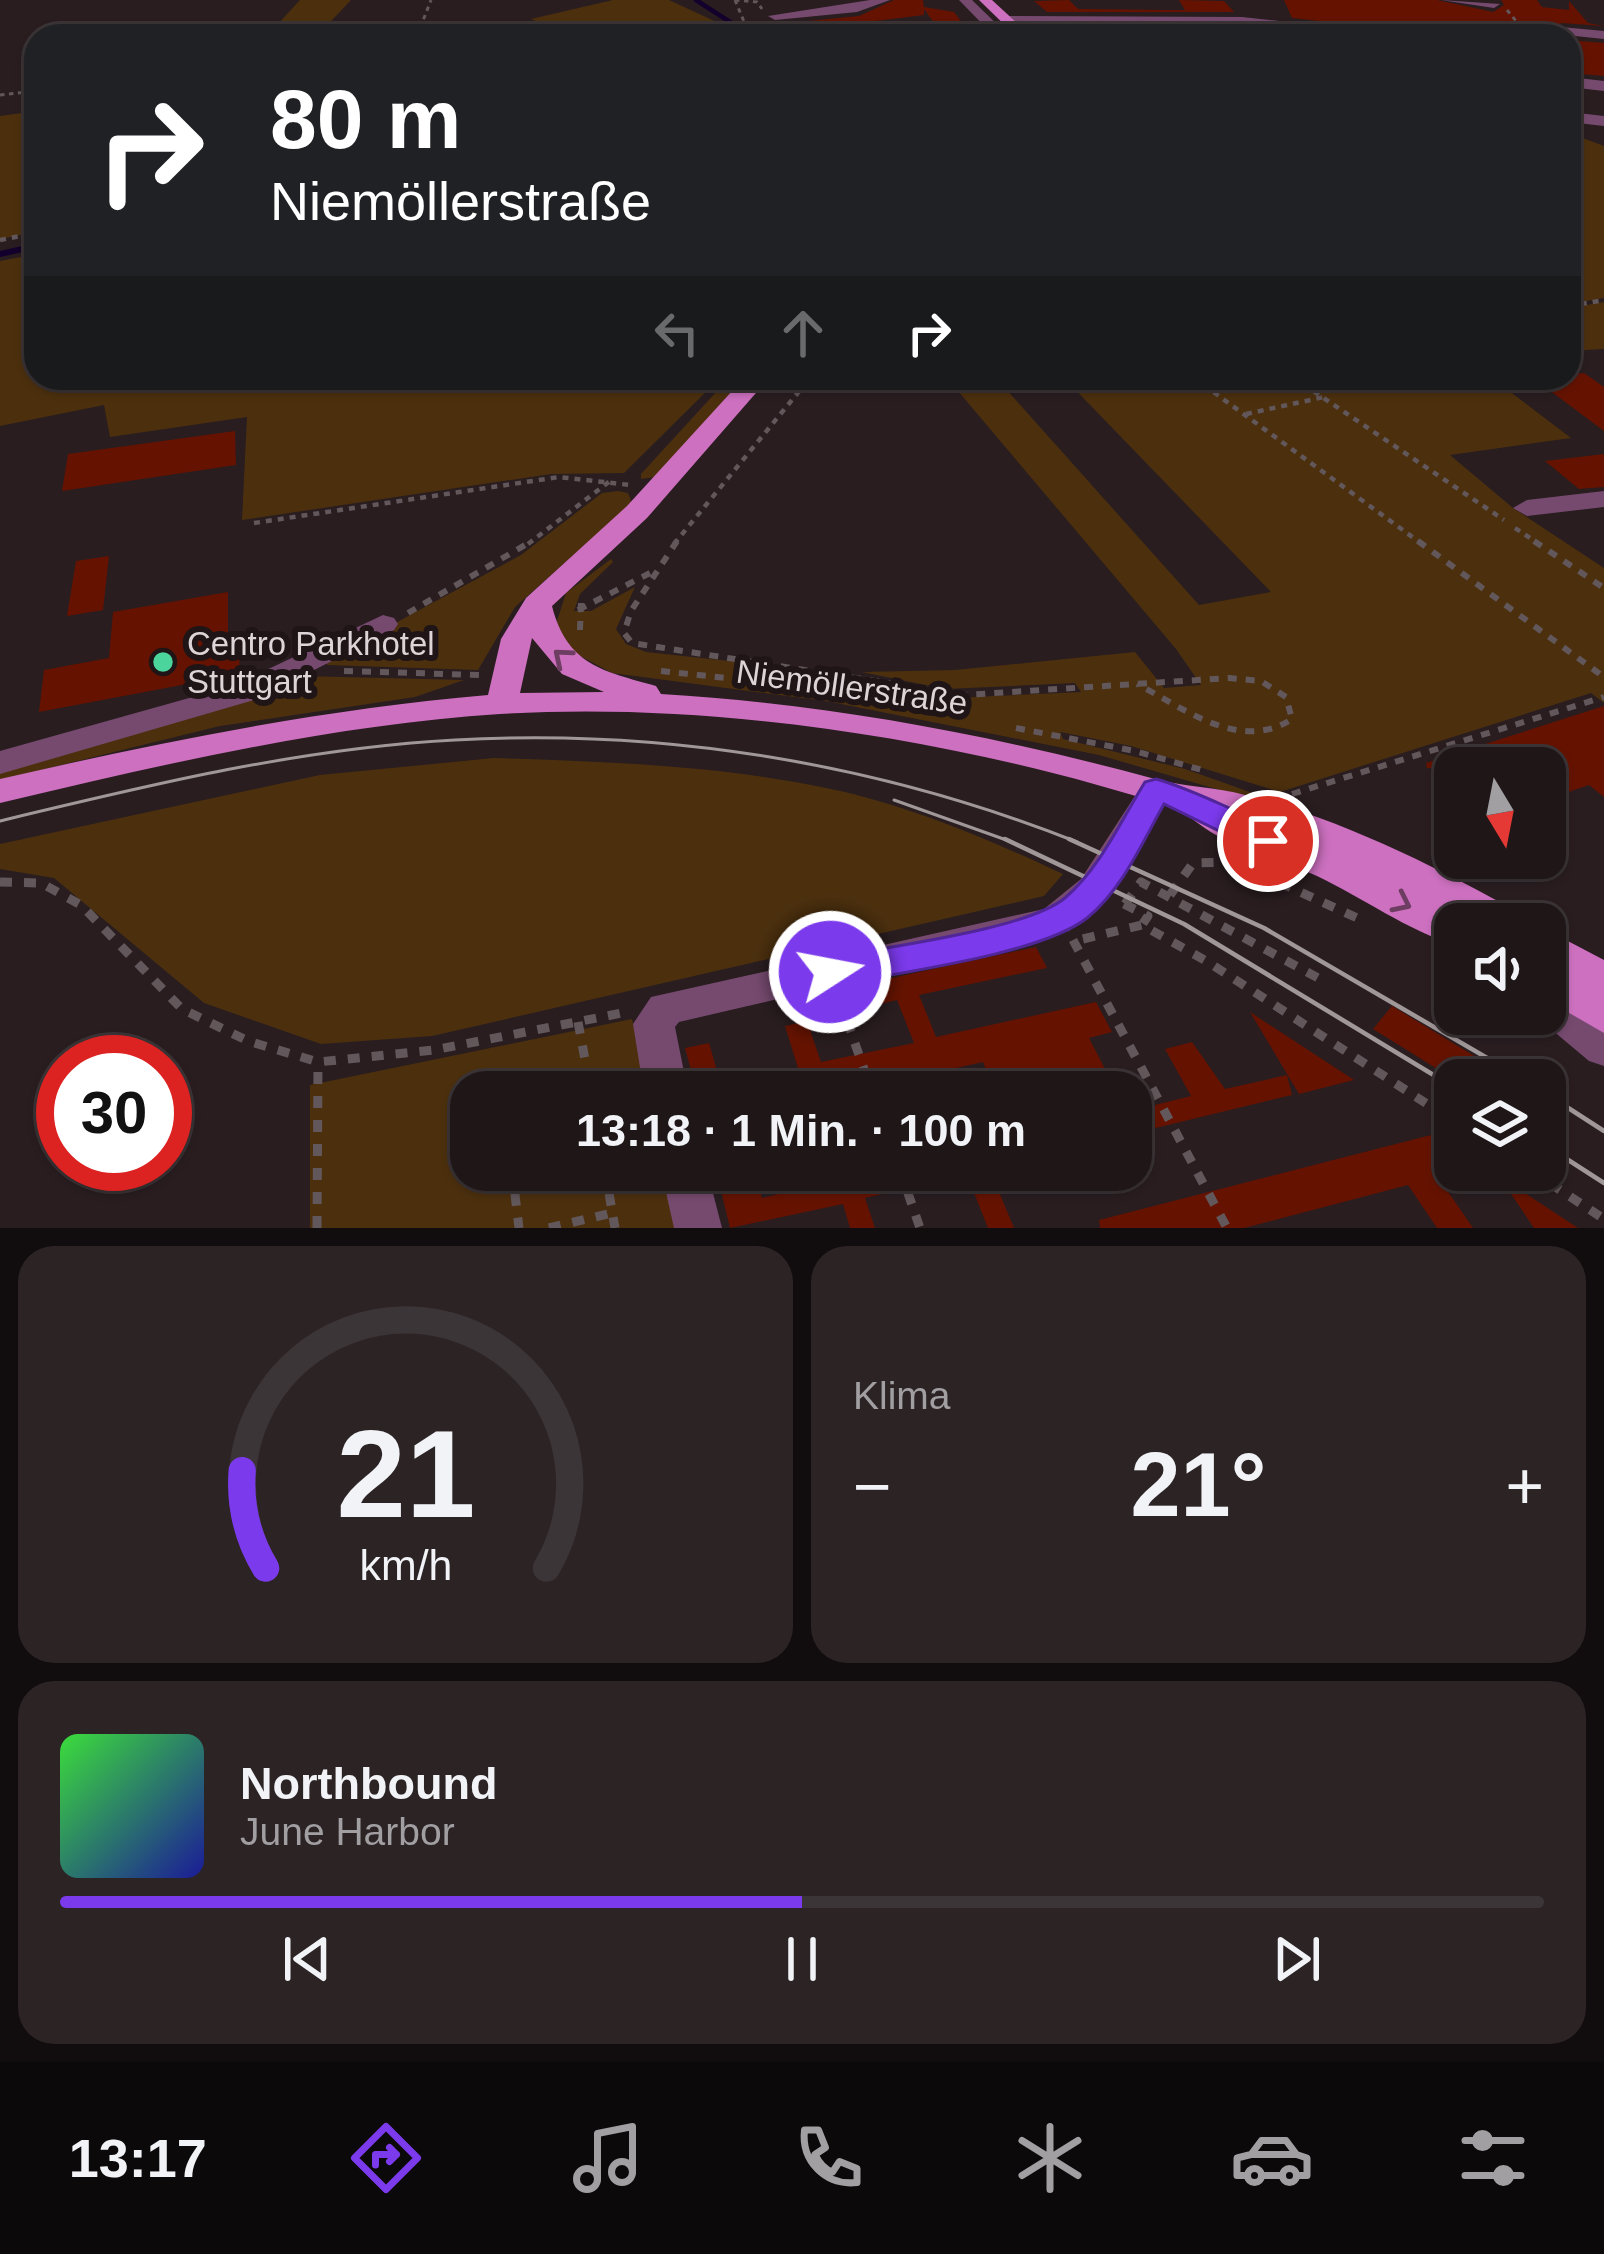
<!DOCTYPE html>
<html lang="de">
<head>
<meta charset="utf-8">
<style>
	:root { --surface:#1f1618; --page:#2c2325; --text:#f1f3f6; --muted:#a19fa2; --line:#3c3537; --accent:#7c3aed }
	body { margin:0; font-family:Helvetica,sans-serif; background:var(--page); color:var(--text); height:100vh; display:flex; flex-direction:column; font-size:45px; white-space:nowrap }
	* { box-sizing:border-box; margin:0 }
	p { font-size:39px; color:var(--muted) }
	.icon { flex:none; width:66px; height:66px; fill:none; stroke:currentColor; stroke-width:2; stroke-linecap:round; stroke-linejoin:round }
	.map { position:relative; height:1228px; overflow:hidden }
	.details { display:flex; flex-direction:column; gap:18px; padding:18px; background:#110c0d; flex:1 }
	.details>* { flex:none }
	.banner { position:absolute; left:24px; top:24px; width:1557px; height:366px; border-radius:36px; box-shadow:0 3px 9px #0004,0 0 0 3px var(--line); background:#202124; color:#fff; overflow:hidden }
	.needle { width:78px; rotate:170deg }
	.buttons { position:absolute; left:1434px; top:747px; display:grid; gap:24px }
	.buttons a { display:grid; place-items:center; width:132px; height:132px; border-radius:24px; background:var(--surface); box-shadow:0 3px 9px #0004,0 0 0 3px var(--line); font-size:60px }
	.speed { position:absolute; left:36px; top:1035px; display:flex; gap:24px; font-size:60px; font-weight:700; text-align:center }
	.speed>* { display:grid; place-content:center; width:156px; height:156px; border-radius:50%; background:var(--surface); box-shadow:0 3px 9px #0004,0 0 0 3px var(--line); line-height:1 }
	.speed .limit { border:18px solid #d22; background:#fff; color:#111 }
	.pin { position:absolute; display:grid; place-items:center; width:102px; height:102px; color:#fff; margin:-51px; border:6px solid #fff; border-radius:50%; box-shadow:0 3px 12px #0007 }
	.me { position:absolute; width:132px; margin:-66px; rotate:79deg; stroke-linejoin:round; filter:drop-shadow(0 0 9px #0008) }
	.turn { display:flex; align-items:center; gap:42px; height:252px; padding:0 48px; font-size:54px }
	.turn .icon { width:156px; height:156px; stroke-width:2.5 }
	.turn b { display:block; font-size:84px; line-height:102px }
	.lanes { display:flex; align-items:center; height:114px; padding:0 48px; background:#0003; justify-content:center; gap:60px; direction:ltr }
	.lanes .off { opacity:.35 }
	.big { font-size:90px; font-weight:600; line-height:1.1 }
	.details .card { flex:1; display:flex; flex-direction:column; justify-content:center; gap:18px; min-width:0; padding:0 42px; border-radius:36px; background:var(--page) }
	.details .dial { align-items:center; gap:0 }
	.dial svg { height:312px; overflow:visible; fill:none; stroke:var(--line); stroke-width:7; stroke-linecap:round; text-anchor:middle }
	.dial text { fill:var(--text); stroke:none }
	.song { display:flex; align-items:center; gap:36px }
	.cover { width:144px; height:144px; border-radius:18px; background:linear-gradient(135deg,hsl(120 70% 55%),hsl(240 70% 35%)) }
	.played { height:12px; border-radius:6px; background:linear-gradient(90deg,var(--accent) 50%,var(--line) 50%) }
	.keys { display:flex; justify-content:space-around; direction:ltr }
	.heat { display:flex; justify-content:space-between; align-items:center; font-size:66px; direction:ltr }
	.details .tiles { flex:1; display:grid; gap:18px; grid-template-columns:1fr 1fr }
	.card:last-child { grid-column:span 2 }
	.trip { position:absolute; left:450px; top:1071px; width:702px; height:120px; border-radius:36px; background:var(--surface); box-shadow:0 3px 9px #0004,0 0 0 3px var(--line); font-weight:600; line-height:120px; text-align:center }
	.menu { display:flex; height:192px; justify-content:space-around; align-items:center; background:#0c090a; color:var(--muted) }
	.menu .icon { width:84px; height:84px }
	.menu .selected { color:var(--accent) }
	.menu b { font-size:54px; color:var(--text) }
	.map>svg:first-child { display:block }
	.green { fill:#4c300e }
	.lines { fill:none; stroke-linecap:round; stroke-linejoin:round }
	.stream-far1 { stroke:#14002c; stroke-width:4.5 }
	.stream { stroke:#14002c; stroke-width:6 }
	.building { fill:#651300 }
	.path-far3 { stroke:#62575a; stroke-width:3; stroke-dasharray:4.5 4.5; stroke-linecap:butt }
	.path-far2 { stroke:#62575a; stroke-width:4.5; stroke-dasharray:6 6; stroke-linecap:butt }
	.path-far1 { stroke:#62575a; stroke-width:6; stroke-dasharray:9 9; stroke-linecap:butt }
	.path { stroke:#62575a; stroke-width:9; stroke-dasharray:12 12; stroke-linecap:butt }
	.minor { fill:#764a6f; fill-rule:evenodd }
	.major { fill:#cc70bf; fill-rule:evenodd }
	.tram-far1 { stroke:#a09799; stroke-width:3 }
	.tram { stroke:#a09799; stroke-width:4.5 }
	.oneway { stroke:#6d3d62 }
	.route { fill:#7c3aed; stroke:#51269a; stroke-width:3 }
	.poi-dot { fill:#4bd49b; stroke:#1f1416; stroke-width:4.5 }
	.labels { text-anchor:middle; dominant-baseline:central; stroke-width:12; stroke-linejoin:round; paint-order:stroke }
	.poi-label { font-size:33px; fill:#dcd4d6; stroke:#1f1416; text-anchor:start }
	.street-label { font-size:33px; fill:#dcd4d6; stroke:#1f1416 }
</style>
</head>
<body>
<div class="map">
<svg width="1604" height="1228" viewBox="0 0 1604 1228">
	<rect width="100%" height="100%" fill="#291d20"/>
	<g class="green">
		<polygon points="300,0 351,0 317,36 267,36"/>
		<polygon points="613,0 669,0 747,36 568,36 531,19"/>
		<polygon points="36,111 36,232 0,239 0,116"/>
		<polygon points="1569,133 1604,146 1604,298 1569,304"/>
		<polygon points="36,254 36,378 720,378 624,473 551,474 242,520 247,417 110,437 104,405 0,426 0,261"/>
		<polygon points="1604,302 1604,349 1569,351 1569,308"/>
		<polygon points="729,378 744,378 656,477 641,479 641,474"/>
		<polygon points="947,378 996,378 1199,605 1271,592 1064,378 1492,378 1571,438 1450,455 1513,508 1604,568 1604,703 1591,693 1280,792 1131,746 1060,732 1063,739 1185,769 1264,797 1268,804 1099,755 826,701 612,673 569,650 556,624 566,593 611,559 613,562 580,594 574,611 591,611 635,587 616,629 626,644 646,652 784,667 952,698 1081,692 1075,683 945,689 862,672 955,670 1135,652 1164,688 1201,685 1176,649"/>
		<polygon points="618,491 628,493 632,503 515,607 478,670 327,665 327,660 521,555 602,493"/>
		<polygon points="301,676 464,680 415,697 220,726 0,780 0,772 214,711"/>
		<path d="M494,758C607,762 720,765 831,789C908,805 993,841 1063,874L1044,896L432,1036L321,1044L204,1003L54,878L0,869V844L320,775Z"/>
		<polygon points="632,1019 648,1092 471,1092 471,1170 665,1170 677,1228 310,1228 310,1085"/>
	</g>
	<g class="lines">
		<polyline class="stream-far1" points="696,0 741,29"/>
		<polyline class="stream" points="0,254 36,246"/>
	</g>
	<g class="building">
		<polygon points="894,0 923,0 924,7 954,12 970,33 942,34 924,9 924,15 852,24 818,27 808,21 859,16"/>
		<polygon points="1069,0 1078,9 1168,10 1185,10 1179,0 1224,1 1234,12 1047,12 1034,1"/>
		<polygon points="1284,0 1437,0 1493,12 1504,5 1501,0 1537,0 1542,7 1569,10 1569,1 1588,23 1604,26 1561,23 1552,36 1421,36 1418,32 1292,18"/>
		<polygon points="1068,28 1242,29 1252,31 1078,36"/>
		<polygon points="1569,40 1604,43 1604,76 1569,73"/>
		<polygon points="1584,373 1604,387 1604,431 1533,378"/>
		<polygon points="235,431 236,465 62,491 68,454"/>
		<polygon points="1604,454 1604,487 1579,489 1545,461"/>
		<polygon points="109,556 103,610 67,616 76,561"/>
		<polygon points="228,592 228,636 238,634 240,674 39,712 44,670 109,658 113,612"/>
		<polygon points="1604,706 1604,797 1589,785 1545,800 1545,768 1427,768 1426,763"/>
		<polygon points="1036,947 1047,968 919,995 936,1037 1096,1002 1112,1032 1089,1038 1117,1092 995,1092 983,1062 849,1092 735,1092 733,1082 798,1068 785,1026 807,1021 821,1062 914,1043 897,1000 881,1004 873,982"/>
		<polygon points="1392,1006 1481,1060 1464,1080 1455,1080 1373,1029"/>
		<polygon points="1250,1012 1354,1080 1299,1094"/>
		<polygon points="1192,1042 1225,1089 1287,1075 1292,1095 1131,1134 1131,1111 1191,1096 1165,1049"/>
		<polygon points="709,1043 723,1092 697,1092 685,1048"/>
		<polygon points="1435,1134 1455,1147 1455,1172 1438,1177 1473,1228 1437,1228 1408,1185 1244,1228 1100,1228 1099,1220"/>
		<polygon points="716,1170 755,1170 762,1198 819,1184 815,1170 856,1170 858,1175 880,1170 944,1170 945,1179 865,1198 875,1228 850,1228 843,1204 730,1228"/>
		<polygon points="965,1170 990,1170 1014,1228 988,1228"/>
		<polygon points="1499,1176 1578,1228 1534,1228"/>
	</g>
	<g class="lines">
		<g class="path-far3">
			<polyline points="735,0 757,2 762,9"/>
			<polyline points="735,0 750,36"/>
			<polyline points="1507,10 1521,27 1545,30"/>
			<polyline points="417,36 431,0"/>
			<polyline points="0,95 36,91"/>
		</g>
		<g class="path-far2">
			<polyline points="0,240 36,233"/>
			<polyline points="1569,306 1604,300"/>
			<polyline points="1256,378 1212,391 1422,544"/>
			<polyline points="1294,378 1504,520"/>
			<polyline points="1246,414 1324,397"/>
			<polyline points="254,523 559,477 630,485"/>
			<polyline points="1515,528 1539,544"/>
			<polyline points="528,544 610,481"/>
			<polyline points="674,544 810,378"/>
		</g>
		<g class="path-far1">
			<path d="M677,541L631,611L624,633L632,643L964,695L1229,678L1261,681L1286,697L1292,719C1240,753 1184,708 1137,684"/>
			<polyline points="1418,541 1604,677"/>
			<polyline points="1534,541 1604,588"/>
			<polyline points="578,610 650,573"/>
			<polyline points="408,613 532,541"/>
			<polyline points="580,630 581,601"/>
			<polyline points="344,671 481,675"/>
			<polyline points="661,671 791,685 897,705"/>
			<polyline points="1016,728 1135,751 1202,770"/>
			<polyline points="1292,794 1604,697"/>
		</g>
		<g class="path">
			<polyline points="1236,863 1364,921"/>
			<polyline points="0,882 41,883 81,905 182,1009 248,1041 318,1062 434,1050 622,1013"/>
			<polyline points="1170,895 1193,863 1239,862"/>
			<polyline points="1124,904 1148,916 1142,925"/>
			<polyline points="1125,904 1141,882 1320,979"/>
			<polyline points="1083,939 1142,925 1208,962 1455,1122"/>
			<polyline points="1073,940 1227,1228"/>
			<polyline points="839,998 872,1092"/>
			<polyline points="578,1022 591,1092"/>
			<polyline points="512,1170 519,1228"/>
			<polyline points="605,1170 615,1228"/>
			<polyline points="900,1170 920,1228"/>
			<polyline points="1530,1170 1604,1219"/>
			<polyline points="317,1228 318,1062"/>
			<polyline points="549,1228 612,1213"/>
		</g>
		<g class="minor">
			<polygon points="870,0 890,0 857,12 775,20 768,16"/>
			<polygon points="959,0 972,0 1009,36 994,36"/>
			<polygon points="1441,0 1500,4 1494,8"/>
			<polygon points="1005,16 1242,17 1417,36 1242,25 1000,23"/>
			<polygon points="1561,27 1604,31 1604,39 1556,34"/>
			<polygon points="1569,77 1604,81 1604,91 1569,87"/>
			<polygon points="1569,112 1604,116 1604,126 1569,122"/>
			<polygon points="1604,491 1604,507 1527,516 1513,508 1527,500"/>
			<polygon points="383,615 394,618 398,624 394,630 254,700 0,774 0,751 232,686"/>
			<polygon points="1156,778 1168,782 1173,790 1107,899 1069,931 679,1022 675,1027 688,1092 644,1092 633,1024 651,997 1044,909 1081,879 1144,782"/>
			<polygon points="1545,984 1559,988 1604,1025 1604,1066 1589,1061 1533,1014 1545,1014"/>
			<polygon points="661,1170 707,1170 722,1228 674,1228"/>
		</g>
		<g class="major">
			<polygon points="979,0 992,0 1031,36 1016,36"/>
			<path d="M744,378H769L647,518L552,606C567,665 603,671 656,686L661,694C829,704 993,735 1155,779C1185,787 1216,787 1245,795C1342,819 1434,866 1522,914L1527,924L1469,920L1471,924H1455V945C1407,930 1363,898 1317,876C1284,861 1248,851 1216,835C1201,827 1186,812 1171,807C963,740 718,701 500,714C331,725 164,764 0,803V779C161,742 323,709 488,695L501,639L526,598L627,506ZM532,638L562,674L604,692L520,693Z"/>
			<polygon points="1545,929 1604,960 1604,1033 1545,999"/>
		</g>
		<g class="tram-far1">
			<polyline points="894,800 1012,842"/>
			<path d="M0,821C149,785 301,748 455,740C666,728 880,764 1077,842"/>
		</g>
		<g class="tram">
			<polyline points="1005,839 1184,924 1455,1088"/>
			<polyline points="1069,839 1264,928 1525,1080"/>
			<polyline points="1545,1093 1604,1131"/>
			<polyline points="1545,1145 1604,1183"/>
		</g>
	</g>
	<defs><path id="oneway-chevron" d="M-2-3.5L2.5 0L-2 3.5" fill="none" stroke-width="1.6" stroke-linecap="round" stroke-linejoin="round" transform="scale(3)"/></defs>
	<g class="oneway">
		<use href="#oneway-chevron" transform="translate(562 657) rotate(-140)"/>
		<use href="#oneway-chevron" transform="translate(1402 903) rotate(26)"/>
	</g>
	<path class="route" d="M1156,779C1178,785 1276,825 1285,841L1280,849H1256L1164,804C1143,841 1122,890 1087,918C1040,955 893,973 830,986L817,982L812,972L817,962L830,958C884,947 1026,930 1065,898C1100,868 1121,821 1145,782Z"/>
	<circle class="poi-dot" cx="163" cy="662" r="12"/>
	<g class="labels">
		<g class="poi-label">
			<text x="187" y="643">Centro Parkhotel<tspan x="187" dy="38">Stuttgart</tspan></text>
		</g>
		<g class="street-label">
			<text transform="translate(852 687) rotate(8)">Niemöllerstraße</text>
		</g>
	</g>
</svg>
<div class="buttons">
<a><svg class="needle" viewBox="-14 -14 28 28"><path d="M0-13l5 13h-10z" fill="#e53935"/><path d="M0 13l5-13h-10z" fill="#a19fa2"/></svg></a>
<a><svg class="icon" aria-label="sound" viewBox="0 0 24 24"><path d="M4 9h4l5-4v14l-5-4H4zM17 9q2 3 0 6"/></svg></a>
<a><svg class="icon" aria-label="layers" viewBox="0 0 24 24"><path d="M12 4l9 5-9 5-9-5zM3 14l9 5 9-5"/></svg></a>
</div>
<div class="speed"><div class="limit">30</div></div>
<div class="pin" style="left:1268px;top:841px;background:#d93025"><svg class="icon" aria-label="arrive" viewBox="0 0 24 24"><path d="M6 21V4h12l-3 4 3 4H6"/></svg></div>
<svg class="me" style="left:830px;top:972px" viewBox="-20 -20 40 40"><circle r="17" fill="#7c3aed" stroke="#fff" stroke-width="3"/><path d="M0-11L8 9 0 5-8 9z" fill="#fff"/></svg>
<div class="trip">13:18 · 1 Min. · 100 m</div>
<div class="banner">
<div class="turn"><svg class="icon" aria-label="right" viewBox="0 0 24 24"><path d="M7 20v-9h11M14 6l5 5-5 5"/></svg><div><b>80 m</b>Niemöllerstraße</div></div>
<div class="lanes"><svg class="icon off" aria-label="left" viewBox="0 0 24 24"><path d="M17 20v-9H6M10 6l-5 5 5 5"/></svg><svg class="icon off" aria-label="ahead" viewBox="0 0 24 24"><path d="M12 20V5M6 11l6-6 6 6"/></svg><svg class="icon" aria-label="right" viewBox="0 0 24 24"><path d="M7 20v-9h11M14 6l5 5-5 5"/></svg></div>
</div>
</div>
<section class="details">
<div class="tiles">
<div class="card dial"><svg viewBox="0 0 100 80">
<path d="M14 69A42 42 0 1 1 86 69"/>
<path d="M14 69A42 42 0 0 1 8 44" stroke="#7c3aed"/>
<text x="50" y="56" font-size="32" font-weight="700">21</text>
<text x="50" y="72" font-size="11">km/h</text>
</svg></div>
<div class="card"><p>Klima</p>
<div class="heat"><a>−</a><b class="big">21°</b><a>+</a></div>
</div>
<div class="card">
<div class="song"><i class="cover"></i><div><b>Northbound</b><p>June Harbor</p></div></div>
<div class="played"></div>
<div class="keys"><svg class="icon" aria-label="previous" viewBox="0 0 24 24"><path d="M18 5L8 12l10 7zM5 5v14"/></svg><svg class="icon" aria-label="pause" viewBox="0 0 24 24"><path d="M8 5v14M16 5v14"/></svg><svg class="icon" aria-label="next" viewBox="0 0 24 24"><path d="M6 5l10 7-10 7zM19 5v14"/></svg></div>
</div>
</div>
</section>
<nav class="menu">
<b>13:17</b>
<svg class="icon selected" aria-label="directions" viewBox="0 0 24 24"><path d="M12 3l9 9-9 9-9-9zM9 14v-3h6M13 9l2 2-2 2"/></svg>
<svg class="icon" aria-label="music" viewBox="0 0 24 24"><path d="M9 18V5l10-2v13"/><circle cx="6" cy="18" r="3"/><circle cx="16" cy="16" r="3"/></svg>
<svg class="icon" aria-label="phone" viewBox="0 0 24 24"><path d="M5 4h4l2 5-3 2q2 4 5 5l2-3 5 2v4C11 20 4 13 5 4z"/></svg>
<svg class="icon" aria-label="climate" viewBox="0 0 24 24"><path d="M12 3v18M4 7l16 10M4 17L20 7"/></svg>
<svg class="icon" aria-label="car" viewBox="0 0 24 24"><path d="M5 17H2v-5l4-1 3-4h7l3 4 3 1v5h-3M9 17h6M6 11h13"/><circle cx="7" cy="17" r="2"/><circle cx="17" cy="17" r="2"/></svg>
<svg class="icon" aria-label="filters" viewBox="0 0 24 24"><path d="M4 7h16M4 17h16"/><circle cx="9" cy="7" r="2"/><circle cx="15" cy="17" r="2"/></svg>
</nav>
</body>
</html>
